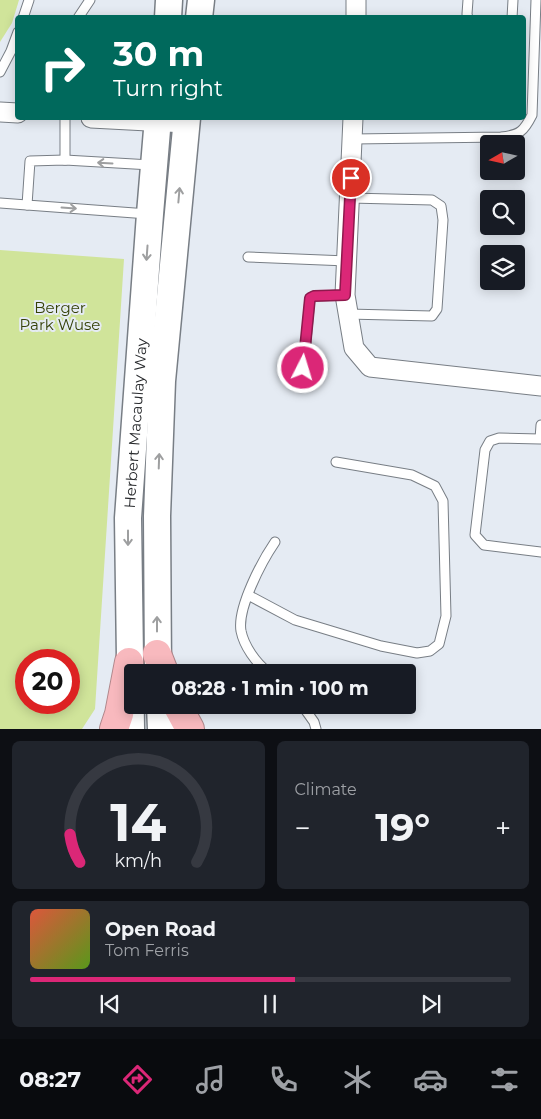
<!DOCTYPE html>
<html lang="en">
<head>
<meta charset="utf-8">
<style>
	:root { --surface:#171b24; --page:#20242c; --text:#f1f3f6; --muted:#9ea1a6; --line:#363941; --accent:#db2777 }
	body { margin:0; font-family:Montserrat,sans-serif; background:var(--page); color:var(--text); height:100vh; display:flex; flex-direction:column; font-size:19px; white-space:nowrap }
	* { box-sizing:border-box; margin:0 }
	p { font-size:16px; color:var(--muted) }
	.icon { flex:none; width:28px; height:28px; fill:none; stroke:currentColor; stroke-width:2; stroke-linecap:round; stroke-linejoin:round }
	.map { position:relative; height:729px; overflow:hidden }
	.details { display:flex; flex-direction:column; gap:12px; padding:12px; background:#0d0f14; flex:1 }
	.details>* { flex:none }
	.banner { position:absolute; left:15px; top:15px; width:511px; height:105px; border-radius:5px; box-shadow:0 2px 12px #0003; background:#00695c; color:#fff; overflow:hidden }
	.needle { width:32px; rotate:261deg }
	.buttons { position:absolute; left:480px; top:135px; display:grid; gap:10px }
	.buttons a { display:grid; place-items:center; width:45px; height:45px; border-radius:5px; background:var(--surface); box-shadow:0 2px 12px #0003; font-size:25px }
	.speed { position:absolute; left:15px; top:649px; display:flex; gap:10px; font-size:25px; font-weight:700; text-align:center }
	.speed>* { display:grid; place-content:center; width:65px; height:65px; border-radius:50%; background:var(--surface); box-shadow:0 2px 12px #0003; line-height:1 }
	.speed .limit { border:8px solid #d22; background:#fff; color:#111 }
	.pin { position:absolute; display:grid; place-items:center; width:42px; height:42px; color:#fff; margin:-21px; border:2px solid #fff; border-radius:50%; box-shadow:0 1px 5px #0007 }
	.me { position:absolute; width:55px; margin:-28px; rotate:5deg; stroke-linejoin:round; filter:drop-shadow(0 0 4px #0008) }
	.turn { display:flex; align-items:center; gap:18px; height:105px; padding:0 15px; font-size:22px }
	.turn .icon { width:65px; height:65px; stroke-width:2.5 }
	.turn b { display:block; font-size:35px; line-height:42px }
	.big { font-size:38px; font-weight:700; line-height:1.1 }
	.details .card { flex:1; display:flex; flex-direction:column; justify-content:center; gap:8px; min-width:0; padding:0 18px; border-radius:8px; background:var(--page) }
	.details .dial { align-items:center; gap:0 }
	.dial svg { height:130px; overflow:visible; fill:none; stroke:var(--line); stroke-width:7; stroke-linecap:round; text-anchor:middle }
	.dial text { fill:var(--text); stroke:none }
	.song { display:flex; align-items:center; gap:15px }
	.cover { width:60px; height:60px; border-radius:8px; background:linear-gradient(135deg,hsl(10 70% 55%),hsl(90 70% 35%)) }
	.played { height:5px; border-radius:2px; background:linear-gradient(90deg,var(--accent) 55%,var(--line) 55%) }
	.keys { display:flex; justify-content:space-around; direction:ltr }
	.heat { display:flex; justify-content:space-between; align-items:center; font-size:28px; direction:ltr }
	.details .tiles { flex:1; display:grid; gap:12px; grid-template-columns:1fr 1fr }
	.card:last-child { grid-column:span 2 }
	.trip { position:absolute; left:124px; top:664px; width:292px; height:50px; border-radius:5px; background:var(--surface); box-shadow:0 2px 12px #0003; font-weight:700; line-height:50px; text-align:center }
	.menu { display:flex; height:80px; justify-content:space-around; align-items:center; background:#090b0e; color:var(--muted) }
	.menu .icon { width:35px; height:35px }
	.menu .on { color:var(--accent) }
	.menu b { font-size:22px; color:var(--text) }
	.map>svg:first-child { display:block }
	.green { fill:#d0e49a; fill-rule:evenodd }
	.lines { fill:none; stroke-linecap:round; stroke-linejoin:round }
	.lane-casing { stroke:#787e85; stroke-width:11 }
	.street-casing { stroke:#787e85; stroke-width:21 }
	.secondary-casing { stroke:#787e85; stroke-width:29 }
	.highway-casing { stroke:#af878b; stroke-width:30 }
	.lane { stroke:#fff; stroke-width:9 }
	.street { stroke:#fff; stroke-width:19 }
	.secondary { stroke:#fff; stroke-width:26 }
	.highway { stroke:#f8b9be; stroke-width:28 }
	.oneway { stroke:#9e9fa0 }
	.route-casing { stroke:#8e194d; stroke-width:12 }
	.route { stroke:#db2777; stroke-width:9 }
	.labels { text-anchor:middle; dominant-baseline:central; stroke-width:4; stroke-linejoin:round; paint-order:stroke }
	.park-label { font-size:15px; fill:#354107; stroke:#e5ebf3 }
	.street-label { font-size:15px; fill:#282a2d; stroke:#e5ebf3 }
</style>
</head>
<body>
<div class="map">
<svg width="541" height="729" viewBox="0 0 541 729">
	<rect width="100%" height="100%" fill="#e5ebf3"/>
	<g class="green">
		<polygon points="0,0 19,0 12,23 0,42"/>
		<path d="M0,250L124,259L95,709L82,729H0ZM26,660H69V702H26Z"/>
	</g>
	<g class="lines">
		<g class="lane-casing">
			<g id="lane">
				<polyline points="468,0 467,14 468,18"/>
				<polyline points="23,18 29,0"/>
				<polyline points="78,18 90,0"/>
				<polyline points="512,18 513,0"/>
				<polyline points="0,72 11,51 18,32"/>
				<polyline points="65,118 65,160"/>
				<path d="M353,139L501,137C520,135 524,131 532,115L536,0"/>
				<polyline points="0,203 27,205"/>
				<polyline points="148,214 27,205 30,161 65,160 151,165"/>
				<polyline points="248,257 347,261"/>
				<polyline points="347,314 432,316 437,309 443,220 441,206 432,200 350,198"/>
				<polyline points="302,384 310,298 314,296 345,295"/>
				<polyline points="541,425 540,439 499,438 490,441 485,450 475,535 484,545 541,552"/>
				<polyline points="248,595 295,620 381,646 417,653 430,651 439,644 446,616 443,501 435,486 412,475 336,462"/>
				<path d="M268,672C256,663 244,646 241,631C237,608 262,561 275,542"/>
				<polyline points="302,705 314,722 316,729"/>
			</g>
		</g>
		<g class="street-casing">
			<g id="street">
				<polyline points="356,18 356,0"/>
				<polyline points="0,112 18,113"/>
				<polyline points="91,118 186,123"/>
				<polyline points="353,118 345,295 354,348 370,367 541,386"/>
			</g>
		</g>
		<g class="secondary-casing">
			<g id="secondary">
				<polyline points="168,18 169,0"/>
				<polyline points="199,18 201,0"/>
				<polyline points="158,672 157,516 162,381 187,118"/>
				<polyline points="160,705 161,729"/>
				<path id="s1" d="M131,729L128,518L150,214L158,118"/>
			</g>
		</g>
		<g class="highway-casing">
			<g id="highway">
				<polyline points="157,654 164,672"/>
				<polyline points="177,705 190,729"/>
				<polyline points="114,729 119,714 129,662"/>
			</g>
		</g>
		<use href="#lane" class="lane"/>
		<use href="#street" class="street"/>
		<use href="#secondary" class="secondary"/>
		<use href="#highway" class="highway"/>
	</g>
	<defs><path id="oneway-shaft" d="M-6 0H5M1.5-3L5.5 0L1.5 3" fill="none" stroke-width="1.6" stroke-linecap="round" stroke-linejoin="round" transform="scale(1.25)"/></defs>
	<g class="oneway">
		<use href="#oneway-shaft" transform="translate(105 163) rotate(-177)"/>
		<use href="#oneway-shaft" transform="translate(179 195) rotate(-85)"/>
		<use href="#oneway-shaft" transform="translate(69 208) rotate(4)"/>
		<use href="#oneway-shaft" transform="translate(147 253) rotate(94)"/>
		<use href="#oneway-shaft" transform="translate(159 461) rotate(-88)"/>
		<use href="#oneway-shaft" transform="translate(128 538) rotate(90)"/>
		<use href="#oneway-shaft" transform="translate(157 624) rotate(-90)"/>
	</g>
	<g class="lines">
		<g class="route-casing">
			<polyline id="route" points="303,368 310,298 314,296 345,295 351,178"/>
		</g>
		<use href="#route" class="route"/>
	</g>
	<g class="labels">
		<g class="park-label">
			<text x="60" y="307">Berger<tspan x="60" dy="17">Park Wuse</tspan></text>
		</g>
		<g class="street-label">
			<text stroke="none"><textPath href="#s1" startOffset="306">Herbert Macaulay Way</textPath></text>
		</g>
	</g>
</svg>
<div class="buttons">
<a><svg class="needle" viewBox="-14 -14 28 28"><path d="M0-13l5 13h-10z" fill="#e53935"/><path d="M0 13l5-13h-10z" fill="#9ea1a6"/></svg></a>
<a><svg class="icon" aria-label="search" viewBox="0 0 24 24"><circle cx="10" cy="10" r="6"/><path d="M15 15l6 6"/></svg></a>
<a><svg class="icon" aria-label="layers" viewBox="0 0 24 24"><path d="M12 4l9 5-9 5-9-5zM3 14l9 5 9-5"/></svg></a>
</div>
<div class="speed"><div class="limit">20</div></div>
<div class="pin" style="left:351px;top:178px;background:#d93025"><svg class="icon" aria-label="arrive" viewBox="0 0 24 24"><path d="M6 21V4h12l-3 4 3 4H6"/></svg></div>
<svg class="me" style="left:303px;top:368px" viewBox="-20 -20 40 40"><circle r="17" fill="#db2777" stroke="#fff" stroke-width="3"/><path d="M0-11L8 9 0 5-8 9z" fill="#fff"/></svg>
<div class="trip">08:28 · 1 min · 100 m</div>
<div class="banner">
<div class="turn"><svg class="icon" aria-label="right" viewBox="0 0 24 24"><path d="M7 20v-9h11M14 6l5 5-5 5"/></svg><div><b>30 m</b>Turn right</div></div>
</div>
</div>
<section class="details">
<div class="tiles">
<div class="card dial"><svg viewBox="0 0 100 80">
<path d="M14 69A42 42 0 1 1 86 69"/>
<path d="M14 69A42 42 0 0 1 8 52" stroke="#db2777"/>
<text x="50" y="56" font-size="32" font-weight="700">14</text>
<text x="50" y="72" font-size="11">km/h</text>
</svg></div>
<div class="card"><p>Climate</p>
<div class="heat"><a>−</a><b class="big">19°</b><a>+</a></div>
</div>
<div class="card">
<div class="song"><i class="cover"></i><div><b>Open Road</b><p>Tom Ferris</p></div></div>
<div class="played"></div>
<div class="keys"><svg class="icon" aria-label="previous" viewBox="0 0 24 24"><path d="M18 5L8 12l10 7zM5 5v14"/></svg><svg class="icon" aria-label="pause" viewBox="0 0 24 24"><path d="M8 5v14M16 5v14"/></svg><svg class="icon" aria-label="next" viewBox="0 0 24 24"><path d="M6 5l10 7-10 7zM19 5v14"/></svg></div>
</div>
</div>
</section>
<nav class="menu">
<b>08:27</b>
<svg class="icon on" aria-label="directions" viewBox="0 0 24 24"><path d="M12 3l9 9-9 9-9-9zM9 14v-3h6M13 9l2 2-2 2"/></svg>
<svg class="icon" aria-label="music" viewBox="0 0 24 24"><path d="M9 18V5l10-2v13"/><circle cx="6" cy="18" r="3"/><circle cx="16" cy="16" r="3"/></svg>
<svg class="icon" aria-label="phone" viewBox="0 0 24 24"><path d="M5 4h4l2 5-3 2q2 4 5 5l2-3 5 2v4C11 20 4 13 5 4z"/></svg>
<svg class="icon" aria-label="climate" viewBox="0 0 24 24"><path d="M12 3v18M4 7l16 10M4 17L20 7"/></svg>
<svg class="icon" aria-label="car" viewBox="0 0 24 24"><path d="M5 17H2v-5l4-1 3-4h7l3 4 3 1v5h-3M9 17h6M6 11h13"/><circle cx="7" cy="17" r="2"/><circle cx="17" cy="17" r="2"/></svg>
<svg class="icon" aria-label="filters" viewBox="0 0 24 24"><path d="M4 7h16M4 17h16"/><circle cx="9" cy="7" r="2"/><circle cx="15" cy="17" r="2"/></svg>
</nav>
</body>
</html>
